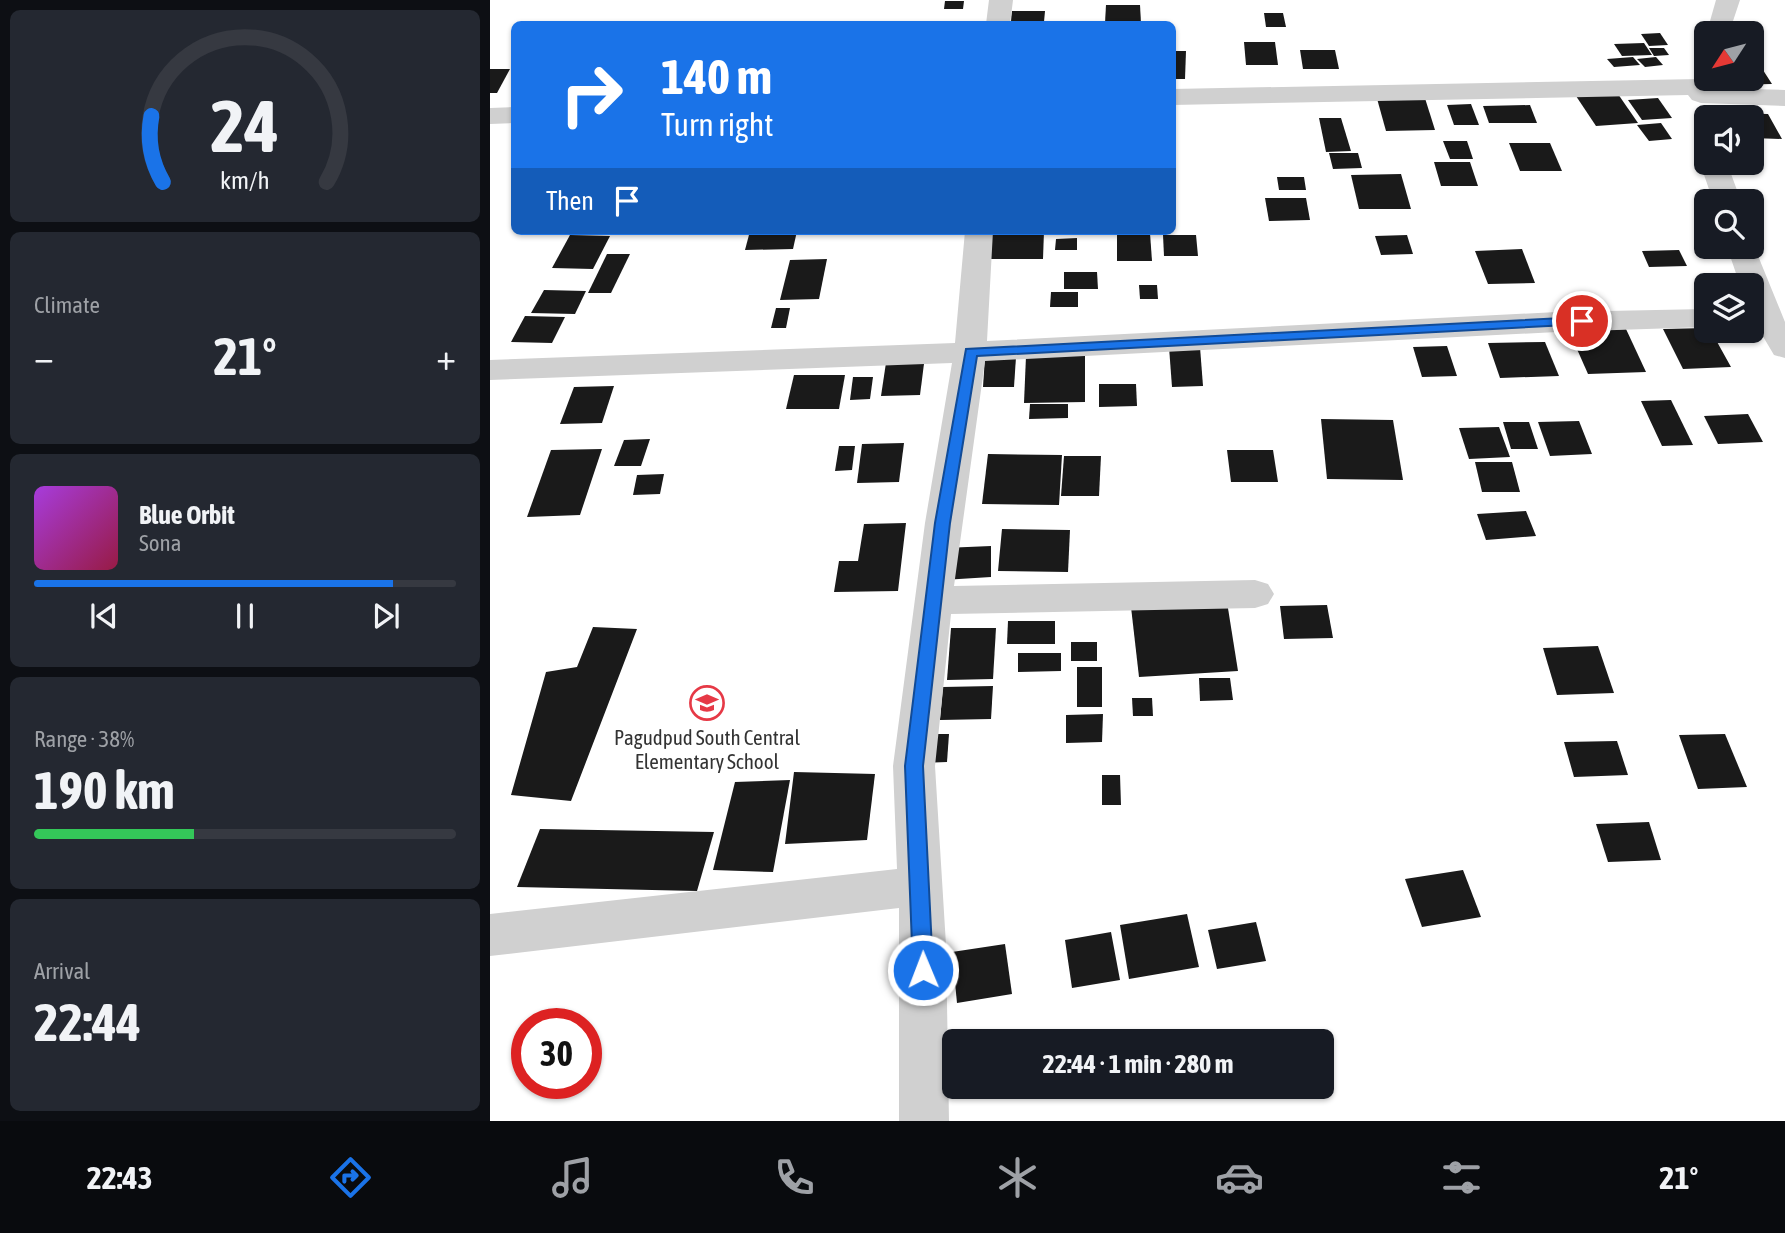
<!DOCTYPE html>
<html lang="en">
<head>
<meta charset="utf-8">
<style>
	:root { --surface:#171b24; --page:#242831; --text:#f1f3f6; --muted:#9ea1a6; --line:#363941; --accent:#1a73e8 }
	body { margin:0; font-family:"Asap Condensed",sans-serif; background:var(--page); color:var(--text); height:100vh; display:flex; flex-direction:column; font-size:26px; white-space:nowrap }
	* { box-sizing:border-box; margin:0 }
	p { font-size:23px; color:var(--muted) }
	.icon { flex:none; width:38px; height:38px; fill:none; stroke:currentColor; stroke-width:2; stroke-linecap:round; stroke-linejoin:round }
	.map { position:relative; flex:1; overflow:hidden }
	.sheet { display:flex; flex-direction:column; gap:10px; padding:10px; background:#0d0f14; width:490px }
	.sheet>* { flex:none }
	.top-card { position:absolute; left:21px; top:21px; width:665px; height:214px; border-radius:10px; box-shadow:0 2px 5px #0004; background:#1a73e8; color:#fff; overflow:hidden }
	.needle { width:46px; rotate:234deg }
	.controls { position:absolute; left:1204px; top:21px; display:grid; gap:14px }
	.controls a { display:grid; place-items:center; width:70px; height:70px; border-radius:10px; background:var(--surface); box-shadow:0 2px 5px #0004; font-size:35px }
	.speed { position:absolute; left:21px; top:1008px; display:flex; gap:14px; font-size:35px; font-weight:700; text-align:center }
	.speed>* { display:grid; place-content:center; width:91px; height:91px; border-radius:50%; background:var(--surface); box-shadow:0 2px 5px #0004; line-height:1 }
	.speed .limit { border:10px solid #d22; background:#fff; color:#111 }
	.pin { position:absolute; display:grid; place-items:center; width:60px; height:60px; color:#fff; margin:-30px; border:4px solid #fff; border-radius:50%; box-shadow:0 2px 7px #0007 }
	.me { position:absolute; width:77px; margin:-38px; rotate:359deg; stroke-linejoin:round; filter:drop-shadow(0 0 5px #0008) }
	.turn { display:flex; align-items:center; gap:24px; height:147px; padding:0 35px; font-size:32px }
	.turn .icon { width:91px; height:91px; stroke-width:2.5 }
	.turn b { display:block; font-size:49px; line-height:60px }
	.then { display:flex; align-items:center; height:66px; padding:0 35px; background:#0003; gap:14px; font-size:26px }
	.big { font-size:52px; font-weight:700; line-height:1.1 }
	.sheet .widget { flex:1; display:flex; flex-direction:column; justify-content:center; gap:10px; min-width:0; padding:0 24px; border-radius:10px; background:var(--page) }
	.sheet .dial { align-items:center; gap:0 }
	.dial svg { height:182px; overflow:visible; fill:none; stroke:var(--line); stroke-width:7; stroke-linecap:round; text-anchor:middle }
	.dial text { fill:var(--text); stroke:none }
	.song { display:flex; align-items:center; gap:21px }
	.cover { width:84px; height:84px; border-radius:10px; background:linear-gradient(135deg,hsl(280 70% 55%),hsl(340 70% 35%)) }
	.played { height:7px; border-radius:4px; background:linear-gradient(90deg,var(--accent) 85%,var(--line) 85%) }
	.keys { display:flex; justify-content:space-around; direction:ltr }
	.heat { display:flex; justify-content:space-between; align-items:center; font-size:38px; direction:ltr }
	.charge { height:10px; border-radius:5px; background:linear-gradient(90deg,#34c759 38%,var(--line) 0) }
	.trip { position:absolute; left:452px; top:1029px; width:392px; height:70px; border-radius:10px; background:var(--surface); box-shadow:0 2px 5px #0004; font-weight:700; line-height:70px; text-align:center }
	.tabs { display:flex; height:112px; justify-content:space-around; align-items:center; background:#090b0e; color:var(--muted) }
	.tabs .icon { width:49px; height:49px }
	.tabs .on { color:var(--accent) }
	.tabs b { font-size:32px; color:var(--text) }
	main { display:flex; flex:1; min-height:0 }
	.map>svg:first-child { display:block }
	.building { fill:#1a1a1a }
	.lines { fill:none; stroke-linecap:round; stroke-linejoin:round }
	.minor { fill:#d0d0d0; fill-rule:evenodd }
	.route { fill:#1a73e8; stroke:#114b97; stroke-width:2 }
	.labels { text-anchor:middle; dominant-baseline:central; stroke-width:7; stroke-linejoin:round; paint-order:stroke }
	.poi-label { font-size:21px; fill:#333; stroke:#fff }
</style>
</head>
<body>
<main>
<section class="sheet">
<div class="widget dial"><svg viewBox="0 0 100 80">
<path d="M14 69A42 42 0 1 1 86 69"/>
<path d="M14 69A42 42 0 0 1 9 40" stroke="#1a73e8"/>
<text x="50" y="56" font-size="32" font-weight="700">24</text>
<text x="50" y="72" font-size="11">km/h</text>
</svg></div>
<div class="widget"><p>Climate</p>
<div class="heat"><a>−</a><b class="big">21°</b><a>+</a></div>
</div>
<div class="widget">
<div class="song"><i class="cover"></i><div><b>Blue Orbit</b><p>Sona</p></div></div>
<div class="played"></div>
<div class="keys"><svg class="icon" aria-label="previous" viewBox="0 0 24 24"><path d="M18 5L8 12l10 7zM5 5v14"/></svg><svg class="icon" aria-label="pause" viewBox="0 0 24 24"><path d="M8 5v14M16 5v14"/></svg><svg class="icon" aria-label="next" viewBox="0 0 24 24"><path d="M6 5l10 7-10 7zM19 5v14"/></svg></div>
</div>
<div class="widget"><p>Range · 38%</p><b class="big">190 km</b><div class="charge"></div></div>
<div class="widget"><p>Arrival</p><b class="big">22:44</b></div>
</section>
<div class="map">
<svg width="1295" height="1121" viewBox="0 0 1295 1121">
	<rect width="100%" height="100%" fill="#fff"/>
	<g class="building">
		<polygon points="455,1 474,1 473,9 454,9"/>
		<polygon points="616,5 650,5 651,23 615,23"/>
		<polygon points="522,11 555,11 554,22 521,21"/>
		<polygon points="774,13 793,13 796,27 776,27"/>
		<polygon points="1170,33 1178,45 1159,46 1151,34"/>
		<polygon points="754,42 785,42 788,65 756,65"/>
		<polygon points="1154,43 1162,55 1132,56 1124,44"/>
		<polygon points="1159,48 1174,48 1179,55 1164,56"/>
		<polygon points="810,50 845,50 849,69 813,69"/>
		<polygon points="682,51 696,51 695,79 682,79"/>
		<polygon points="1143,57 1150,65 1124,67 1117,59"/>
		<polygon points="1166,57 1173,65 1155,67 1147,59"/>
		<polygon points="1262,67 1271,67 1282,84 1237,85 1233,79 1262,79"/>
		<polygon points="0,69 20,69 7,93 0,93"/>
		<polygon points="1128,94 1148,123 1106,126 1086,96"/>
		<polygon points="886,95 934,95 945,130 896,131"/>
		<polygon points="1168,98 1182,118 1152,120 1138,100"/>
		<polygon points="981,104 989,125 964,125 957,105"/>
		<polygon points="1040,105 1047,123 999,123 993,106"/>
		<polygon points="1224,113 1278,114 1292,139 1262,138 1262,117 1226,117"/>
		<polygon points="829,118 851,118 861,151 836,152"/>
		<polygon points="1171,123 1182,139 1159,141 1147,125"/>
		<polygon points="953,141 977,141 983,159 960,159"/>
		<polygon points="1019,143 1060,143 1072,171 1030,171"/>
		<polygon points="839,153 868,153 872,168 843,169"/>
		<polygon points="944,162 980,162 988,186 951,186"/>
		<polygon points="911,174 921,209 869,209 861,175"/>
		<polygon points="787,177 814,177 816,190 789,190"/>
		<polygon points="775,198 816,198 820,220 779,221"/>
		<polygon points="260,231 307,231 303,249 255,250"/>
		<polygon points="498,231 554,231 553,259 495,259"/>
		<polygon points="660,233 662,261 627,261 627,234"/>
		<polygon points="80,235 120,236 103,269 62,268"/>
		<polygon points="673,235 706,235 708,256 674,256"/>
		<polygon points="917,235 923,254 891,255 885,236"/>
		<polygon points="587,238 587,250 565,250 566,239"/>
		<polygon points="1032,249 1045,283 998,284 985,251"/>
		<polygon points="1189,250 1197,266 1159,267 1152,251"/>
		<polygon points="117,254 140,254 121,293 98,293"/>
		<polygon points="337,259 329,299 290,300 300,260"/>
		<polygon points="574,272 607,272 608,289 574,289"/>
		<polygon points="649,285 667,285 668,299 650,299"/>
		<polygon points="54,290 96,291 85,314 41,313"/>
		<polygon points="561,292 588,292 588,307 560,307"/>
		<polygon points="286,308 300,308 296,328 281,328"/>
		<polygon points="35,316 75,317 62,343 21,342"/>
		<polygon points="1216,328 1216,331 1221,331 1241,367 1193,369 1173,329"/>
		<polygon points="1136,329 1156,372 1098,374 1079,331"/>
		<polygon points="1055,342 1069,376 1010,378 998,343"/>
		<polygon points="957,346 967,376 932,377 923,347"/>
		<polygon points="679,347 710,347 713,386 682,387"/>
		<polygon points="595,355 595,402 534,403 536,356"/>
		<polygon points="397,356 435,356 430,395 391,396"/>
		<polygon points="495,357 526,357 524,387 493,387"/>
		<polygon points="304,375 355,375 349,409 296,409"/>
		<polygon points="363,377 383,377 380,399 360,400"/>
		<polygon points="609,384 646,384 647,406 609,407"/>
		<polygon points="124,386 112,423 70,424 84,387"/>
		<polygon points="1181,400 1203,445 1172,446 1151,401"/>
		<polygon points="540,404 578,404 578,418 539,419"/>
		<polygon points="1258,414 1273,442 1228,444 1214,416"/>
		<polygon points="831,419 903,420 913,480 837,479"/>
		<polygon points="1089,421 1102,454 1060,456 1048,422"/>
		<polygon points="1013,422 1039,422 1048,449 1021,449"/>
		<polygon points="1009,427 1020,457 979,459 969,428"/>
		<polygon points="160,439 151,466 124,466 134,440"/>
		<polygon points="414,443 409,482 367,483 372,444"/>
		<polygon points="349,446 365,446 362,470 345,471"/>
		<polygon points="112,449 90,515 37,517 61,450"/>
		<polygon points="737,450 783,450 788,482 741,482"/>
		<polygon points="498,454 572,455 569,505 492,504"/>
		<polygon points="574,456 611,456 609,496 571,496"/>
		<polygon points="985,462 1022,462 1030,492 992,492"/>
		<polygon points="174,474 170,494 143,495 147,475"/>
		<polygon points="1036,511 1046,536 996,540 987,514"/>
		<polygon points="416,523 408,591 344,592 349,561 368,561 374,524"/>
		<polygon points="512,529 580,530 578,572 508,571"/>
		<polygon points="501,546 501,577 453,580 454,548"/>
		<polygon points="737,602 748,671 649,677 641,607"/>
		<polygon points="837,605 843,638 794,639 790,606"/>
		<polygon points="518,621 565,621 565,644 517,644"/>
		<polygon points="103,627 147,629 81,801 21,795 56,672 87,667"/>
		<polygon points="461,628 506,628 503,679 457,680"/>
		<rect x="581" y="642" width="26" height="19"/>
		<polygon points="1108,646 1124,693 1067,695 1053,648"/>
		<polygon points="528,653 571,653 571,671 528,672"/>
		<rect x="587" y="667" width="25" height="40"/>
		<polygon points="709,678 740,678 743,700 710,701"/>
		<polygon points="503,686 501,719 450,720 453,687"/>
		<polygon points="642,698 662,698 663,716 643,716"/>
		<polygon points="613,714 612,742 576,743 576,715"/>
		<polygon points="433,734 459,734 457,762 431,763"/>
		<polygon points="1235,734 1257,787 1208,789 1189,735"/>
		<polygon points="1127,741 1138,775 1084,777 1074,742"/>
		<polygon points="304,772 385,774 377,840 295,844"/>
		<polygon points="612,775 630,775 631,805 612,805"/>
		<polygon points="300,780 283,872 223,870 245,782"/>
		<polygon points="1159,822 1171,860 1118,862 1106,824"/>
		<polygon points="50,829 224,832 207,891 27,887"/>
		<polygon points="973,870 991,917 932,927 915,879"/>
		<polygon points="697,914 709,967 639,979 630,925"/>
		<polygon points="766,922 776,961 727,969 718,930"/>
		<polygon points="621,932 630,980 582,988 575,940"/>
		<polygon points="515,944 522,994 467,1003 462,952"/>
	</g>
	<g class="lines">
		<g class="minor">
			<polygon points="499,0 523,0 520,24 496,24"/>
			<polygon points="1226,0 1250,0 1239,33 1216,35"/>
			<polygon points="1210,79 1219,82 1222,88 1295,90 1295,106 1211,103 1202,100 1198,95 682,105 682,89"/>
			<polygon points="24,107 24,123 0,124 0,108"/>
			<polygon points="1214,157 1216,163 1237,163 1251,201 1223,201 1210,163"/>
			<polygon points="475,231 503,231 497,341 1067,312 1216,309 1216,327 1067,332 495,361 464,586 765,580 778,584 784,594 778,604 765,608 461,614 445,766 456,945 459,1121 409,1121 409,908 0,956 0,914 407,869 403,766 435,523 462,363 0,380 0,360 465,343"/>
			<polygon points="1262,241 1295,322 1295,358 1284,355 1262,318 1262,285 1250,285 1237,247 1262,247"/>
		</g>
	</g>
	<polygon class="route" points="1092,317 1099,321 1097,324 487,356 460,523 433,766 443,970 440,976 433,979 426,976 423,970 415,766 445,523 476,349"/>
	<defs>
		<g id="school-ring" transform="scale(1.75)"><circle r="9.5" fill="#fff" stroke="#e63946" stroke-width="1.5"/><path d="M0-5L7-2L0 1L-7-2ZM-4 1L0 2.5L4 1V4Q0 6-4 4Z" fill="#e63946"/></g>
	</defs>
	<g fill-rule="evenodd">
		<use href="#school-ring" x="217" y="703"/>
	</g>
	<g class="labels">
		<g class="poi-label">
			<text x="217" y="737">Pagudpud South Central<tspan x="217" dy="24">Elementary School</tspan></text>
		</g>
	</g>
</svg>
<div class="controls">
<a><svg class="needle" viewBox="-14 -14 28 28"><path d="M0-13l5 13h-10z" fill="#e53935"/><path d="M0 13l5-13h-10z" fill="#9ea1a6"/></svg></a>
<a><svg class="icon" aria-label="sound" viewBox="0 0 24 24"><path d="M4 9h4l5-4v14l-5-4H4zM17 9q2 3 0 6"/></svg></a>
<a><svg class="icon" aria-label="search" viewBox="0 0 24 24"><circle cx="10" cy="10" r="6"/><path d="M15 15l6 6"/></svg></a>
<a><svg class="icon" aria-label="layers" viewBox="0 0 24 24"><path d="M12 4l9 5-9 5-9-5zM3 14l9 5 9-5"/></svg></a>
</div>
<div class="speed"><div class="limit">30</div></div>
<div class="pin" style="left:1092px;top:321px;background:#d93025"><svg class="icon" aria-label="arrive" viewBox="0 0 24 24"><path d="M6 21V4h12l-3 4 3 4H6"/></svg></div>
<svg class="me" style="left:433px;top:970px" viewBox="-20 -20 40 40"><circle r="17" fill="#1a73e8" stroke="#fff" stroke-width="3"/><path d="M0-11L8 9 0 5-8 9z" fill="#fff"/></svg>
<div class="trip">22:44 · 1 min · 280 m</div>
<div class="top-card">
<div class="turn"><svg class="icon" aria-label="right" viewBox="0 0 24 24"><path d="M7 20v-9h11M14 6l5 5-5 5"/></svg><div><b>140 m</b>Turn right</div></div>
<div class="then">Then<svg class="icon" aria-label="arrive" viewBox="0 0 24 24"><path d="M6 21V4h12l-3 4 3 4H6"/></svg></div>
</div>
</div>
</main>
<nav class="tabs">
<b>22:43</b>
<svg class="icon on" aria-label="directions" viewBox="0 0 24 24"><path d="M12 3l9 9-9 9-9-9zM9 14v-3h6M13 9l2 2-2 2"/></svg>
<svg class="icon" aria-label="music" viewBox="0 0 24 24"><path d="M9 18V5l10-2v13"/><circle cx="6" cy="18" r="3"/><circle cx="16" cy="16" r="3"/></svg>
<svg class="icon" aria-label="phone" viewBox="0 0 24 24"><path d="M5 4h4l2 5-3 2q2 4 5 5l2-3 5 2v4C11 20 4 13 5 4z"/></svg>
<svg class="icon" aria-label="climate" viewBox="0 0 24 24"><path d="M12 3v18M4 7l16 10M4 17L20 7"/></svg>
<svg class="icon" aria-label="car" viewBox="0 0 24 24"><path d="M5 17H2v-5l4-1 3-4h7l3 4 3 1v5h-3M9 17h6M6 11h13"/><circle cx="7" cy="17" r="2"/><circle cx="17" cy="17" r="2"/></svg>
<svg class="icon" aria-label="filters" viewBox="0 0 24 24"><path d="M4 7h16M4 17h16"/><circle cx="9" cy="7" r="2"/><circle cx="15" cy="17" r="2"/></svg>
<b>21°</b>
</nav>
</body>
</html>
